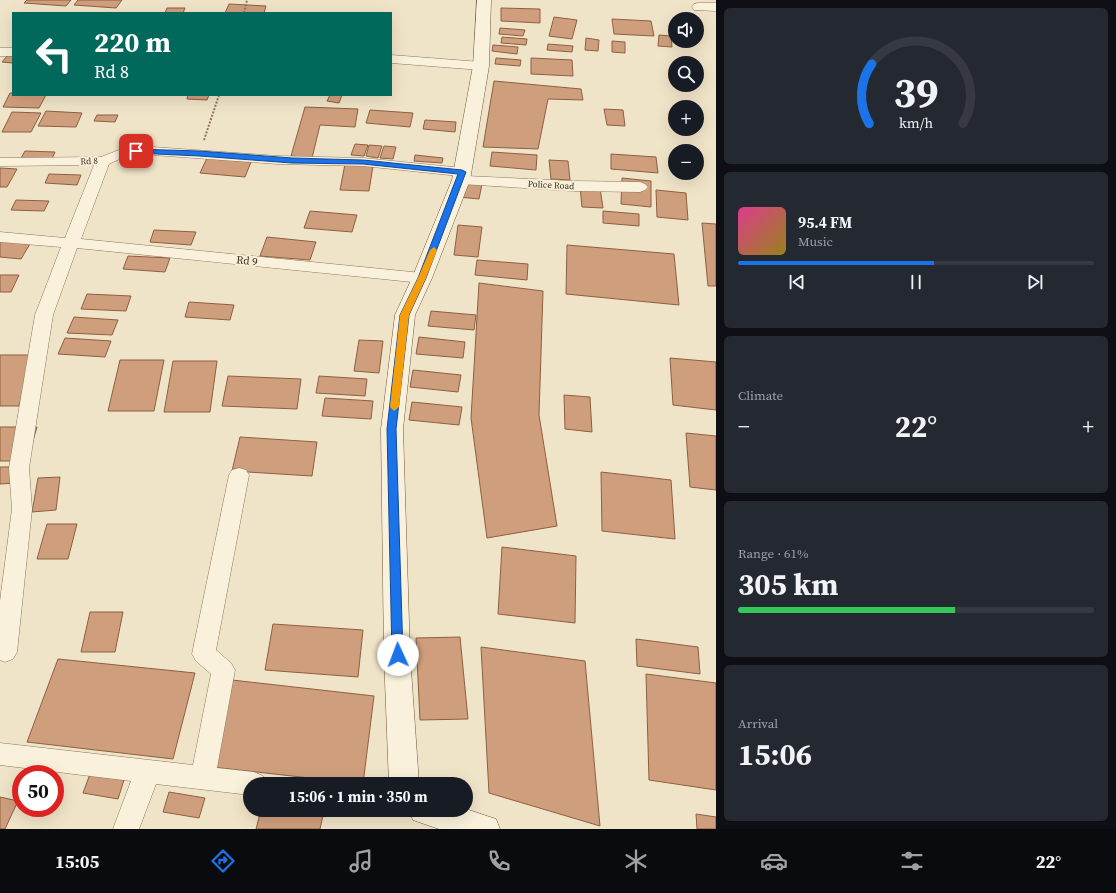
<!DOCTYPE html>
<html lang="en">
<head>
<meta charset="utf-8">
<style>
	:root { --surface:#171b24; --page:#242831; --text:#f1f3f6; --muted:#9ea1a6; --line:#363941; --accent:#1a73e8 }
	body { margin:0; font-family:"Source Serif 4",serif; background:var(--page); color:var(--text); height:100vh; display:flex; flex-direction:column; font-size:15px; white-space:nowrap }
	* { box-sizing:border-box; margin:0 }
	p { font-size:13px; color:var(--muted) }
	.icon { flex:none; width:22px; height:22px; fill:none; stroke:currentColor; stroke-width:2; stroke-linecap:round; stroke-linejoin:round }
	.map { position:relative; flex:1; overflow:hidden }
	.sheet { display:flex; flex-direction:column; gap:8px; padding:8px; background:#0d0f14; width:400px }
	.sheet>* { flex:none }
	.guide { position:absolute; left:12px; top:12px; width:380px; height:84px; border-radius:0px; box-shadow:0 4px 16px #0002; background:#00695c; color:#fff; overflow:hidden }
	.buttons { position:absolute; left:668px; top:12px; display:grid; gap:8px }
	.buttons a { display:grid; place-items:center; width:36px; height:36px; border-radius:50%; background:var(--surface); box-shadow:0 4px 16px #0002; font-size:20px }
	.speed { position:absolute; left:12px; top:765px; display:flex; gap:8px; font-size:20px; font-weight:700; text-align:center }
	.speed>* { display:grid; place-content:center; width:52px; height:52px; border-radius:50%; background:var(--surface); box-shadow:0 4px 16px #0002; line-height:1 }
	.speed .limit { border:6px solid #d22; background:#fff; color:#111 }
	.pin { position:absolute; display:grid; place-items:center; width:34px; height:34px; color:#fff; margin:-17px; border-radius:8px; box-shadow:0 2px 6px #0006 }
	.me { position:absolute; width:44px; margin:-22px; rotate:358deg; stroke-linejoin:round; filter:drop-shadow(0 0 3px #0008) }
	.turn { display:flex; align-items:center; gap:14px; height:84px; padding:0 16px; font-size:18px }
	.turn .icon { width:52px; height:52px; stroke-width:2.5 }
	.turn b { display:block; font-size:28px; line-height:34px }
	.big { font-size:30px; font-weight:700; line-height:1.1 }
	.sheet .tile { flex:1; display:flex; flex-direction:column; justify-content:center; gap:6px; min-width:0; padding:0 14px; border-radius:6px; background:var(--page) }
	.sheet .dial { align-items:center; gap:0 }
	.dial svg { height:104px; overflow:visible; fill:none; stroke:var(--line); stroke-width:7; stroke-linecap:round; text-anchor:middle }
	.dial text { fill:var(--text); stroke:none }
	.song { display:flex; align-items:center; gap:12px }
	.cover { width:48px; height:48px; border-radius:6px; background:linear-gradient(135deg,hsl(330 70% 55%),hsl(50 70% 35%)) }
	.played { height:4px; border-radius:2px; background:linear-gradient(90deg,var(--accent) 55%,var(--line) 55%) }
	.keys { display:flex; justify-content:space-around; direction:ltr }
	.heat { display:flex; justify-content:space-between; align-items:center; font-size:22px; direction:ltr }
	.charge { height:6px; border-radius:3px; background:linear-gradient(90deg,#34c759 61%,var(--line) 0) }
	.trip { position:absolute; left:243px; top:777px; width:230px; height:40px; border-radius:20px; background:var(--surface); box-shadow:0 4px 16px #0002; font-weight:700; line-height:40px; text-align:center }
	.tab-bar { display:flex; height:64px; justify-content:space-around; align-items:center; background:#090b0e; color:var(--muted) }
	.tab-bar .icon { width:28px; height:28px }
	.tab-bar .active { color:var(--accent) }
	.tab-bar b { font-size:18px; color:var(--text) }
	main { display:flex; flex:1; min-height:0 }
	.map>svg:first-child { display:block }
	.building { fill:#cf9f7d; stroke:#8d5f41 }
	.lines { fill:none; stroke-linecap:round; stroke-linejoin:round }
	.minor-casing { stroke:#8d765c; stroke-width:1 }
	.secondary-casing { stroke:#6f573f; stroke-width:1 }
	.path { stroke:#8d765c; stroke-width:2; stroke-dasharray:2 1.5; stroke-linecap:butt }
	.minor { fill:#faf1dc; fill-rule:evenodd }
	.secondary { fill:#faf1dc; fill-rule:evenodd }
	.route { fill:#1a73e8; stroke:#114b97 }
	.slow { fill:#f59e0b }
	.labels { text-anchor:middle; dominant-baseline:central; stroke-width:4; stroke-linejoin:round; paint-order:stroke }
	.far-street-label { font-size:9px; fill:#3d2e20; stroke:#f7eed8 }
	.street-label { font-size:11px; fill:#3d2e20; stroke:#f7eed8 }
</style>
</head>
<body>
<main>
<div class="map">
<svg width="716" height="829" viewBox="0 0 716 829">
	<rect width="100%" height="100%" fill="#f0e4c8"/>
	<g class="building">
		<polygon points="27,0 71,0 66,6 24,3"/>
		<polygon points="78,0 122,0 116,8 74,5"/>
		<polygon points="229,4 266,6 264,13 225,13"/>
		<polygon points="167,8 185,8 183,13 165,13"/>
		<polygon points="501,8 540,9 540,23 501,21"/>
		<polygon points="554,17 577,20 572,39 549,36"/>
		<polygon points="612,19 651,21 654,36 614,34"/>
		<polygon points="500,28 525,30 523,36 499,34"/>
		<polygon points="659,35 671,36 672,47 658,46"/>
		<polygon points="502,37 527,39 526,45 501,43"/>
		<polygon points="586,38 599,40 598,51 585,50"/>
		<polygon points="612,41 625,42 625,53 612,52"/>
		<polygon points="548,44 573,46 572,52 547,50"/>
		<polygon points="493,45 518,47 517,54 492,51"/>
		<polygon points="8,55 13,56 13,63 2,62"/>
		<polygon points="496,58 521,60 520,66 495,64"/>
		<polygon points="531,58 572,60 573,76 531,74"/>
		<polygon points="494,81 581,89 583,100 548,99 538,149 483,147"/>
		<polygon points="10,93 13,93 13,95 46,95 39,108 3,107"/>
		<polygon points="188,95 209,95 207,100 187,99"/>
		<polygon points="330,95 342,95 339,103 327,101"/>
		<polygon points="305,107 358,109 355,127 320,125 312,158 291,156"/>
		<polygon points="604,109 623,110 625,126 607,125"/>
		<polygon points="370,110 413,113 410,127 366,123"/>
		<polygon points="46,111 82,113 76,127 38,126"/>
		<polygon points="12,112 41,113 31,132 2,132"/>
		<polygon points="97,115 118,115 115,122 94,121"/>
		<polygon points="425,120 456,122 455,132 423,129"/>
		<polygon points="355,144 368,145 364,156 351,155"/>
		<polygon points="369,145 382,146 378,158 366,156"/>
		<polygon points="384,146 396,147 393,159 380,158"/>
		<polygon points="25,151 55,152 51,161 20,160"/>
		<polygon points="492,152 537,155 536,170 490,166"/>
		<polygon points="611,154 656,157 658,173 611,169"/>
		<polygon points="415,155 443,158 442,163 414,161"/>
		<polygon points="207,158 251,162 245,177 200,173"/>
		<polygon points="549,160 568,161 570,180 551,179"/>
		<polygon points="345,164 373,166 369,191 340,190"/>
		<polygon points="0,168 17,169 7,187 0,187"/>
		<polygon points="49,174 81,175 77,185 45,183"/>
		<polygon points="622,178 651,181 651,207 621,204"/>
		<polygon points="463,183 482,184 479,199 458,197"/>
		<polygon points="580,187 600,188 603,208 582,207"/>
		<polygon points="656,190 686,193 688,220 657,217"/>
		<polygon points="16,200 49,201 44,211 11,210"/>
		<polygon points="310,211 357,215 352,232 304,228"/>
		<polygon points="603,211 639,214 639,226 603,223"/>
		<polygon points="702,223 716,224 716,286 708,286"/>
		<polygon points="458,225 482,227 478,257 454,255"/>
		<polygon points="154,230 196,232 191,245 150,242"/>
		<polygon points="267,237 316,242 310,260 260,256"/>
		<polygon points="0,241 30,244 21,259 0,257"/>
		<polygon points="567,245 674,254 679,305 566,294"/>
		<polygon points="128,256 170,258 165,272 123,269"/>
		<polygon points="477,260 528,264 527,280 475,275"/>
		<polygon points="0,275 19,275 11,292 0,292"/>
		<polygon points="479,283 543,291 539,415 557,526 487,538 471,418"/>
		<polygon points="87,294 131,296 126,311 81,309"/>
		<polygon points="189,302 234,305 230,320 185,317"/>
		<polygon points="431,311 476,315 474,330 428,326"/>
		<polygon points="74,317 118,320 112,335 67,333"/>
		<polygon points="419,337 465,342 463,358 416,354"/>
		<polygon points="65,338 111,341 105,357 58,354"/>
		<polygon points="359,340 383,341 379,373 354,371"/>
		<polygon points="0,355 33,355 19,406 0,406"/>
		<polygon points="670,358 716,362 716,410 673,405"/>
		<polygon points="120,360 164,360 154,411 108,411"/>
		<polygon points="173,361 217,361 210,412 164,412"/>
		<polygon points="413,370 461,375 458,392 410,387"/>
		<polygon points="228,376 301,379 297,409 222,406"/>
		<polygon points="319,376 367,379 365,396 316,393"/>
		<polygon points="564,395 590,397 592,432 565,429"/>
		<polygon points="325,398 373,401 371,419 322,416"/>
		<polygon points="412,402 462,407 459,425 409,420"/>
		<polygon points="0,427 37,427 27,461 0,461"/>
		<polygon points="686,433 716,436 716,490 690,487"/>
		<polygon points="240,437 317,442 312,476 232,471"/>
		<polygon points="0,467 20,467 16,483 0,484"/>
		<polygon points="601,472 671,480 675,539 602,531"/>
		<polygon points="60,477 56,510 32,512 38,478"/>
		<polygon points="47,524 77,524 68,559 37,559"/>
		<polygon points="502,547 576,556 575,623 498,614"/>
		<polygon points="90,612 123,612 115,652 81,652"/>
		<polygon points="273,624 363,630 358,677 265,670"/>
		<polygon points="460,637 468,719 420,720 416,638"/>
		<polygon points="636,639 698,647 700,674 637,666"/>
		<polygon points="481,647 585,661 600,826 489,793"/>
		<polygon points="58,659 195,673 173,759 27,742"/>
		<polygon points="646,674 716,683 716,790 649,780"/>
		<polygon points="232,680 374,696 363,784 212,767"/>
		<polygon points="90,774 124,780 118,799 83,793"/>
		<polygon points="169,792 205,798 199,818 163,812"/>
		<polygon points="0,797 18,801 5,829 0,829"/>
		<polygon points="261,810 320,810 324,811 320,829 256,829"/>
		<polygon points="696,814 716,817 716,829 697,829"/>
	</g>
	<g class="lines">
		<g class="minor-casing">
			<g id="minor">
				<polygon points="698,3 716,3 716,11 694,10 692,7 694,4"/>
				<rect x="0" y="48" width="13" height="8"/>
				<polygon points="391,55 481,62 486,63 488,66 486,69 481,70 391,63"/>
				<polygon points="153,147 278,156 363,158 463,168 468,169 470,172 466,176 573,181 640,182 645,184 648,187 645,190 640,192 573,191 461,184 456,183 454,180 456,177 459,176 363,166 278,164 153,155 126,156 109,164 81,239 422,273 428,274 430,278 428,282 422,283 77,248 53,315 29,468 32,509 17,652 13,659 5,662 0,660 0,601 12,509 9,468 35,315 61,247 0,242 0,232 65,238 94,165 0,166 0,158 101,157 124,148"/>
				<polygon points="239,468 246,470 249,475 216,650 231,663 235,670 217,768 254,772 263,776 267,784 250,784 250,795 156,784 139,829 113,829 131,781 0,765 0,743 193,765 211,674 196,661 192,654 229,475 232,470"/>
			</g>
		</g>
		<g class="secondary-casing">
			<g id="secondary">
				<polygon points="477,0 491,0 489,66 470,180 432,278 415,315 403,429 410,655 419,784 389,784 384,655 381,429 395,315 412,278 452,180 473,66"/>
				<polygon points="466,809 496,819 500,829 439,829 413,820 409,810 466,810"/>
			</g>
		</g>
		<g class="path">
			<polyline points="244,13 247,0"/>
			<polyline points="204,140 219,95"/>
		</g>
		<use href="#minor" class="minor"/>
		<use href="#secondary" class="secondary"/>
	</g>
	<polygon class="route" points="134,149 199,151 292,158 363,160 462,170 466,172 426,278 409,315 396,429 403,655 401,658 398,660 394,658 392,655 387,429 400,315 418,278 458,174 363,164 292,163 199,156 136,153 134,152"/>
	<polygon class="slow" points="434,247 437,250 426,278 409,315 399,407 394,411 390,407 400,315 418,278 430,250"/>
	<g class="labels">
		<g class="far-street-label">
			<text transform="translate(89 161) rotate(-3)">Rd 8</text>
			<text transform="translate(551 185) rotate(3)">Police Road</text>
		</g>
		<g class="street-label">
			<text transform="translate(247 261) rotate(6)">Rd 9</text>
		</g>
	</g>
</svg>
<div class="buttons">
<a><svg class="icon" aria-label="sound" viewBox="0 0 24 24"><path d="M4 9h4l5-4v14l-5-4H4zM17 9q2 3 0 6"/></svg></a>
<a><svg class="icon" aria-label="search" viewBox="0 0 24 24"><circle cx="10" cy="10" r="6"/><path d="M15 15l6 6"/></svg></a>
<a>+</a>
<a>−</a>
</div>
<div class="speed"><div class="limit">50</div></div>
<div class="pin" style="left:136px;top:151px;background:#d93025"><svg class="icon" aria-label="arrive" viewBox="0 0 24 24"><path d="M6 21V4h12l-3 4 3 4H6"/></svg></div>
<svg class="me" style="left:398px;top:655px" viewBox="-20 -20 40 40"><circle r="19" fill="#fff"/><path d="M0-13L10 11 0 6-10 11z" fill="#1a73e8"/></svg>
<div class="trip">15:06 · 1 min · 350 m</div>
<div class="guide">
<div class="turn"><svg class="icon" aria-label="left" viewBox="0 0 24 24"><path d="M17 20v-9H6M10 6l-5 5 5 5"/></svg><div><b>220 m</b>Rd 8</div></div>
</div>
</div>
<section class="sheet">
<div class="tile dial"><svg viewBox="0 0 100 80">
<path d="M14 69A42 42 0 1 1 86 69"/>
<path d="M14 69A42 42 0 0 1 16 23" stroke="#1a73e8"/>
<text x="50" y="56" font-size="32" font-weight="700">39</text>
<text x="50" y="72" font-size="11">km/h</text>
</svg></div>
<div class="tile">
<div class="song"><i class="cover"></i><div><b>95.4 FM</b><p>Music</p></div></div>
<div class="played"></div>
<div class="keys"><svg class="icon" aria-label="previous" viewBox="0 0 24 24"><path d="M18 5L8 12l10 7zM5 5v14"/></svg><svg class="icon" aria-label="pause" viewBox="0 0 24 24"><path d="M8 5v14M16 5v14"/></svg><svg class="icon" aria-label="next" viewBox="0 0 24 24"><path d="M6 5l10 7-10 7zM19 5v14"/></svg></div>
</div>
<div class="tile"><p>Climate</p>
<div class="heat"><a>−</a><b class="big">22°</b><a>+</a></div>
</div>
<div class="tile"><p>Range · 61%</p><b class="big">305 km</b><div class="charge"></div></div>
<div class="tile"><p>Arrival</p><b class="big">15:06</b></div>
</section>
</main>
<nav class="tab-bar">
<b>15:05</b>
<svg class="icon active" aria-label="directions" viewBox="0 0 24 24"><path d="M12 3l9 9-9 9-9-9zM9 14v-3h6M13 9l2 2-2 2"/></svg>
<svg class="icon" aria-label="music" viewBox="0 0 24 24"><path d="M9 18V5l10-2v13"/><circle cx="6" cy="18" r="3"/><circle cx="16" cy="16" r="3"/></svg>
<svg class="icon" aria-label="phone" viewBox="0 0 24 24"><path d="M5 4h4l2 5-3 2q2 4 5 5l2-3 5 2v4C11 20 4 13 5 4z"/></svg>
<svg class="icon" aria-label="climate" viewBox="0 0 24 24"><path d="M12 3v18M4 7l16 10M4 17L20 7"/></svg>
<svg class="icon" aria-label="car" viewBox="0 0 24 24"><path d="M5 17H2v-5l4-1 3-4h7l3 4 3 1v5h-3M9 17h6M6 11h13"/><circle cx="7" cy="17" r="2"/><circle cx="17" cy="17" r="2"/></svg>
<svg class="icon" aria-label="filters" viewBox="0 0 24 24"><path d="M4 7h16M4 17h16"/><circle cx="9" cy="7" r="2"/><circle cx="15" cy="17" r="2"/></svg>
<b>22°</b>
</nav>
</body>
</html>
